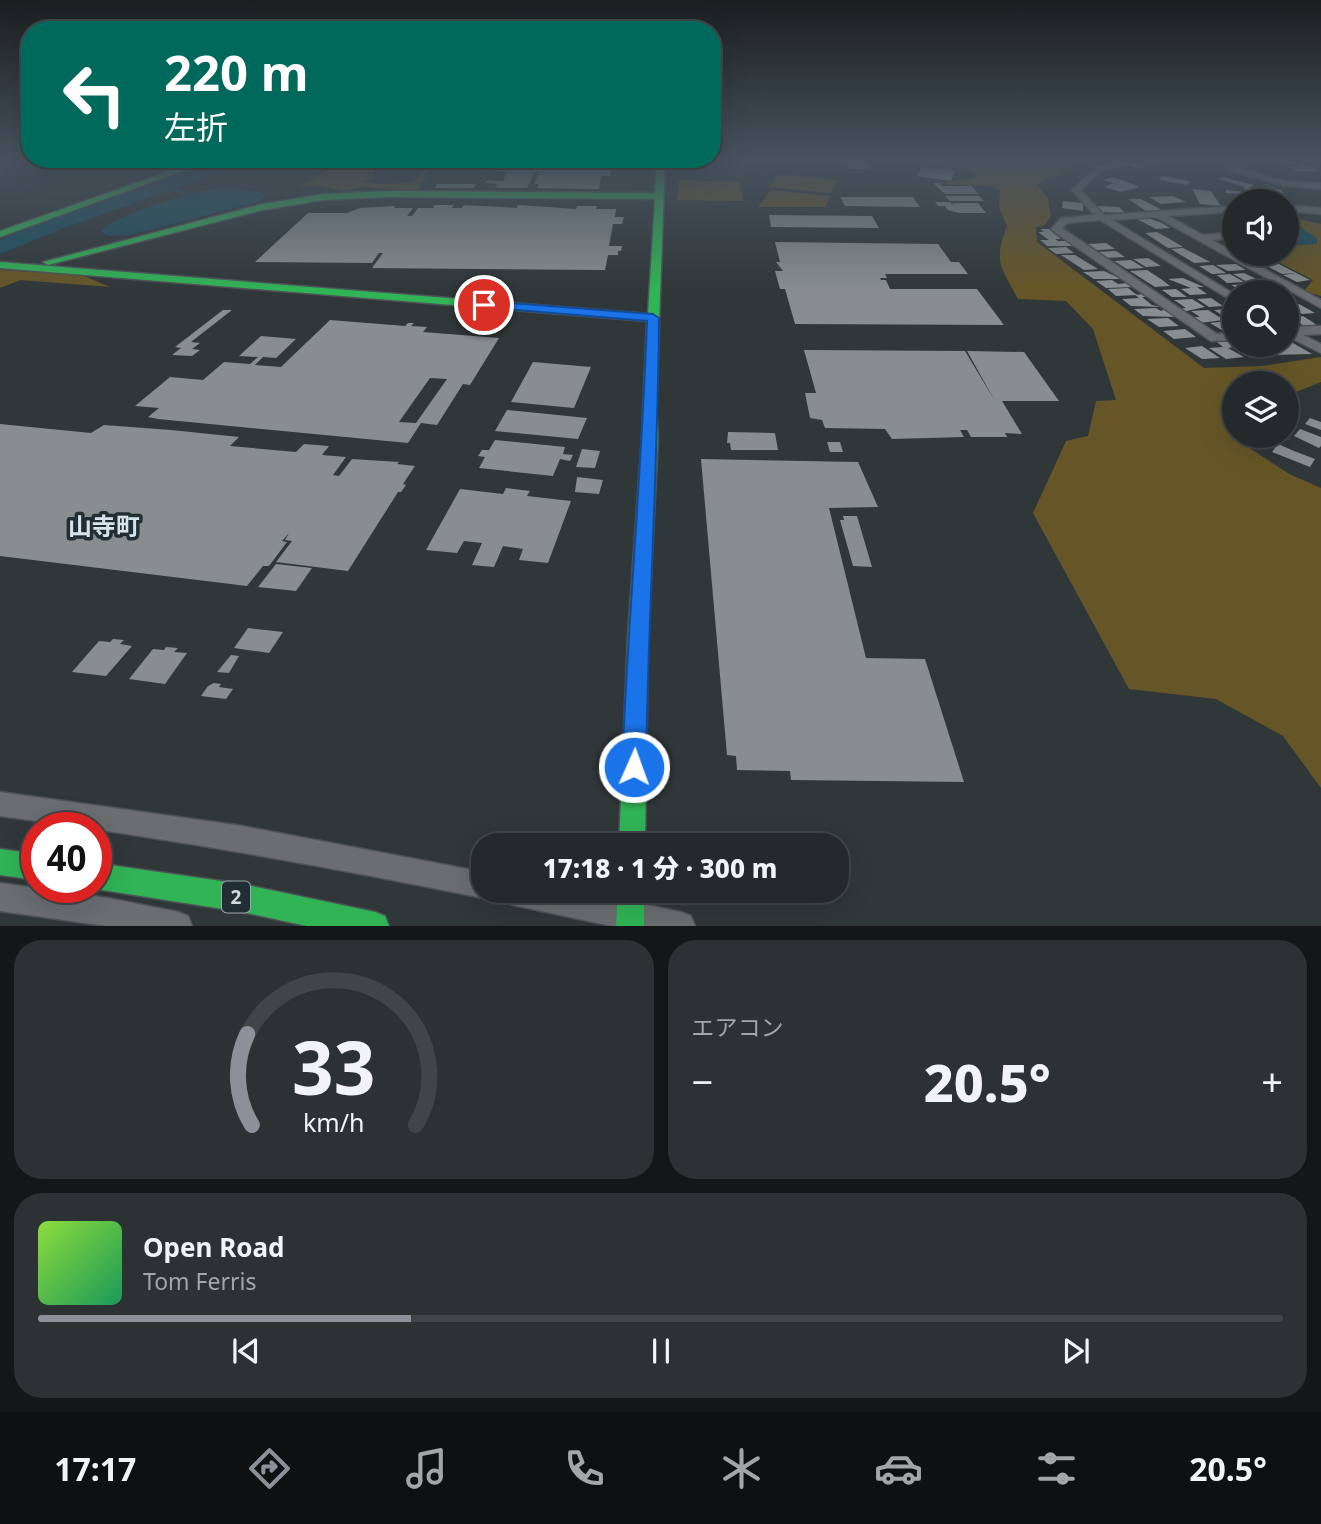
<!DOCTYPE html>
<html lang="ja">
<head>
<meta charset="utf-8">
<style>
	:root { --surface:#24292b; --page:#2c3133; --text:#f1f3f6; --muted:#a3a6a9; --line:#414547; --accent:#8c9099 }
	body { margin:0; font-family:"Noto Sans","Noto Sans JP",sans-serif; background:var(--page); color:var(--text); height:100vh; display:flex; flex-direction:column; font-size:26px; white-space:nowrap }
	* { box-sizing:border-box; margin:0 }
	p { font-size:23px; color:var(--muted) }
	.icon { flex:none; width:38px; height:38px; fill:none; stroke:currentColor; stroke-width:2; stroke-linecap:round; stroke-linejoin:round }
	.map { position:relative; height:926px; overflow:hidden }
	.side { display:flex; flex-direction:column; gap:14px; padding:14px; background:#141718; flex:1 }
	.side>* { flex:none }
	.guide { position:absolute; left:21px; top:21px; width:700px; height:147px; border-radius:28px; box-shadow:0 7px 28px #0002,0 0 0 2px var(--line); background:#00695c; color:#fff; overflow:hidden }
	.tools { position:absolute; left:1222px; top:189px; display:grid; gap:14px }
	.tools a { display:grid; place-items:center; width:77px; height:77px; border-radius:50%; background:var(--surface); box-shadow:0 7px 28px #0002,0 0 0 2px var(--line); font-size:35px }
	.speed { position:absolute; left:21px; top:812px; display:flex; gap:14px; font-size:35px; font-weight:700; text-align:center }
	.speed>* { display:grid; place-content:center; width:91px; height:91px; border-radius:50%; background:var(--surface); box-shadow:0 7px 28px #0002,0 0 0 2px var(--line); line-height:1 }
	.speed .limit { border:10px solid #d22; background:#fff; color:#111 }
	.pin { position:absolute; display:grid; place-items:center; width:60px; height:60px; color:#fff; margin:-30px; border:4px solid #fff; border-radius:50%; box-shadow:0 2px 7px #0007 }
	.me { position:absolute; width:77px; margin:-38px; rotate:2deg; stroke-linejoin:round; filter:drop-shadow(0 0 5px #0008) }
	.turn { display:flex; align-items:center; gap:24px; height:147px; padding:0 28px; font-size:32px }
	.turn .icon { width:91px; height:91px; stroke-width:2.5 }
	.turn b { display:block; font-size:49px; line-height:60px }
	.big { font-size:52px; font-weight:800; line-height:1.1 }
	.side .widget { flex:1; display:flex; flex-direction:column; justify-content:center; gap:10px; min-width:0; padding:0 24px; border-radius:28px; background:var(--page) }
	.side .dial { align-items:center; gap:0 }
	.dial svg { height:182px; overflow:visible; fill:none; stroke:var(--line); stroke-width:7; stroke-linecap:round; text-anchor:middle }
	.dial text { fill:var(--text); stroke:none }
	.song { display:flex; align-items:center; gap:21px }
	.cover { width:84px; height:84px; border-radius:10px; background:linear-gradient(135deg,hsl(90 70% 55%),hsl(150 70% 35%)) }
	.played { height:7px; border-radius:4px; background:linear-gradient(90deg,var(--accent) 30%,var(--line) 30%) }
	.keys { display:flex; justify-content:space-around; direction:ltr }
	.heat { display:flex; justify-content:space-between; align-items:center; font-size:38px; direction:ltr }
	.side .tiles { flex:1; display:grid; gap:14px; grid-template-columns:1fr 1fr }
	.widget:last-child { grid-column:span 2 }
	.trip { position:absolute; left:471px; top:833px; width:378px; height:70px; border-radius:28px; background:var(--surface); box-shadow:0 7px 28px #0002,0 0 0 2px var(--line); font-weight:800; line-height:70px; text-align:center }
	.tab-bar { display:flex; height:112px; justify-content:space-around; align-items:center; background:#0e1011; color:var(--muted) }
	.tab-bar .icon { width:49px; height:49px }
	.tab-bar .on { color:var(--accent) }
	.tab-bar b { font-size:32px; color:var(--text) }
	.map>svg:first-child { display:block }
	.green { fill:#665627 }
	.water { fill:#1c4f60 }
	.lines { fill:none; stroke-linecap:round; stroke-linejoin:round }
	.stream { stroke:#1c4f60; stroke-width:2.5 }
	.river { fill:#1c4f60; fill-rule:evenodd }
	.building { fill:#888e90; fill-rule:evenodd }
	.street-casing { stroke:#4d5356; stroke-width:3 }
	.fast-casing { stroke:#4d5356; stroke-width:3 }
	.street { fill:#6a6e70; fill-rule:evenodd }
	.fast { fill:#30b455; fill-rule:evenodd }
	.route { fill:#1a73e8; stroke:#114b97; stroke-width:2 }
	.labels { text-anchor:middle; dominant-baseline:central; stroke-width:7; stroke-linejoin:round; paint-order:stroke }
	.shield { fill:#222e33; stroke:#9ea6aa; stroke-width:2 }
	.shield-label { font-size:19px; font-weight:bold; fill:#d3dadd }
	.quarter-label { font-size:24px; font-weight:bold; fill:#d6e5eb; stroke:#222e33 }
</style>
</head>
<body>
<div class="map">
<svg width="1321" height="926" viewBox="0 0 1321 926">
	<rect width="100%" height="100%" fill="#303739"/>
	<g class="green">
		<polygon points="342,161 390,161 373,173 375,177 363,182 381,184 412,183 427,167 428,161 438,161 424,175 423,177 427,178 419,186 420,189 415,191 362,187 342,191 322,186 300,186"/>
		<path d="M1076,161L1037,185L1048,198L1051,216L1044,226L1036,227L1037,242L1204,368L1262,366L1321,357V382L1286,396V383H1234V414L1221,416L1231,436L1289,474L1321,488V788L1283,736L1216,699L1129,689L1033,513L1066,441L1088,436L1096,401L1116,400L1093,329L1066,301L1018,299C1001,266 993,263 1007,226L999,207L1000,191L991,186L949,185L944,182L971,179L979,175L968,170L914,162Z"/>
		<polygon points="779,174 836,180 837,181 831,193 769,187"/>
		<polygon points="679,180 740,182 743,201 677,200"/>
		<polygon points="771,190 830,196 825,207 758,207"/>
		<polygon points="1286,216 1321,224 1321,296 1304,291 1313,280 1263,254 1286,254 1286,246 1317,243 1299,225 1286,219"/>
		<polygon points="0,270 82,275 110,287 21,280 0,288"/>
	</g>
	<g class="water">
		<path d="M225,188L259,192L266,197L258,202L129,235L108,236L101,231C117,214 201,188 225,188Z"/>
		<polygon points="1286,219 1317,238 1317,244 1286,246"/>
	</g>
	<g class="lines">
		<polyline class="stream" points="165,188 193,195"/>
		<polygon class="river" points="217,161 240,161 209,176 64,228 0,254 0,240 21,231"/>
	</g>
	<g class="building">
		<polygon points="513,161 539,163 527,188 498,188 495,187 497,184 485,183 487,180 503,181 507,172 484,170 486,166 509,166"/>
		<polygon points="543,161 604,161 612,163 610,176 601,176 599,189 537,188 539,184 534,184 538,175 544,174 537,174"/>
		<polygon points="845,161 864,161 870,169 850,169"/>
		<polygon points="1165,161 1140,165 1146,167 1139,169 1125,164"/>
		<polygon points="1298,164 1311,165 1318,171 1295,171 1291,167 1301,167"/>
		<polygon points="922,167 955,171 951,181 917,176"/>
		<polygon points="1162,176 1173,178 1190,181 1188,185 1159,180"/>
		<polygon points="1112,177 1125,181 1140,187 1121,192 1105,187 1113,183 1103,180"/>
		<polygon points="1223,177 1254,185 1248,188 1266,187 1281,190 1283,193 1246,192 1244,187 1219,179"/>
		<polygon points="933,183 939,183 942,186 972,186 978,194 945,194"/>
		<polygon points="437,184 476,184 474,188 435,188"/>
		<polygon points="1192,189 1211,191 1221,206 1200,204"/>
		<polygon points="1226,190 1252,193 1261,201 1244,200 1239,194 1226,193"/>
		<polygon points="945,196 979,196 984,201 950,201"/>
		<polygon points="1173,196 1186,202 1161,204 1149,197"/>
		<polygon points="840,197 913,197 920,207 845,206"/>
		<polygon points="1128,199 1141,199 1164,211 1146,211"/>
		<polygon points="1063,201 1083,203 1083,211 1062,208"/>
		<polygon points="935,202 950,202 954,206 952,203 978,203 986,213 959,213 948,210 945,206 938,206"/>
		<polygon points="435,205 454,205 452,208 462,208 464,205 517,208 518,205 576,209 577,206 597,206 596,209 616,209 615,217 624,217 622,224 613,224 609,246 622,246 621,251 618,251 618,255 608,255 605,270 372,268 383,253 379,253 372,263 255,262 308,213 347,213 360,208 395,206 394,208 413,208 407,216 412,216 418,208 433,208"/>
		<polygon points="1097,206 1119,207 1125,213 1102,212"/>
		<polygon points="769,215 872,216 879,228 771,227"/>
		<polygon points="1148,218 1162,223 1170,228 1156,229 1137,219"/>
		<polygon points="1040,229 1049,229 1061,239 1055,239 1058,241 1066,241 1075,246 1047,246 1040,240 1049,240 1038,232 1044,232"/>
		<polygon points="1157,232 1168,238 1183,247 1168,248 1145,233"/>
		<polygon points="775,242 938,244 951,262 959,262 968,274 885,274 887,278 880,278 881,280 886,280 890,289 977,289 1004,325 795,324 785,289 780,289 775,271 783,271 776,262 780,262"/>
		<polygon points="1106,243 1115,249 1097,250 1088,244"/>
		<polygon points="1066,247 1074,253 1056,254 1048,248"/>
		<polygon points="1183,248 1197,255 1210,262 1194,263 1171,249"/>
		<polygon points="1116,251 1125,257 1105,258 1096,252"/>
		<polygon points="1244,254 1259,254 1310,280 1297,282 1283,275 1296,273 1282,274"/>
		<polygon points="1061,255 1075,255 1098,269 1084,270"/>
		<polygon points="1148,258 1161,266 1146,267 1133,259"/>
		<polygon points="1131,260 1144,268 1127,269 1114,261"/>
		<polygon points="1236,264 1246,270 1228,271 1216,265"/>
		<polygon points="1213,265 1226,273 1212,274 1199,266"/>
		<polygon points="1147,270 1161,279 1170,286 1155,287 1130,271"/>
		<polygon points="1104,271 1121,279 1094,279 1083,272"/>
		<polygon points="1244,273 1276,288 1284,287 1292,292 1268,292 1253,284 1261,283 1259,282 1249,283 1233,274"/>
		<polygon points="1230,274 1244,282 1227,283 1217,275"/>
		<polygon points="1183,278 1204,287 1197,287 1207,294 1190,295 1181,289 1191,288 1168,279"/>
		<polygon points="1112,280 1118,284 1127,283 1134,287 1106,288 1096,281"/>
		<polygon points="1247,284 1261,292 1245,292 1231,285"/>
		<polygon points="1128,288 1137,295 1116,296 1108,289"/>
		<polygon points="1176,289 1187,297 1172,297 1162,290"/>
		<polygon points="1144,294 1147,297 1142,297 1152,305 1161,307 1131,306 1122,299 1139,298 1135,295"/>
		<polygon points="1211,298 1223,306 1209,307 1197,299"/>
		<polygon points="1192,299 1205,307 1182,312 1178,309 1186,308 1174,300"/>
		<polygon points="1286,304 1299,304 1315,313 1302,314"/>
		<polygon points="1156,308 1161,311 1165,309 1176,317 1143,316 1134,309"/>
		<polygon points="1230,309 1234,311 1234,317 1226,318 1214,310"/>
		<polygon points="223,310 232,310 191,342 200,343 192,349 200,350 192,356 172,355 181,348 175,347"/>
		<polygon points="1208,310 1224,320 1199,323 1190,317 1200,317 1191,311"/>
		<polygon points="1303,316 1314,323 1317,326 1309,327 1286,319"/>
		<polygon points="1168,318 1179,326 1159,327 1147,319"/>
		<path d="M330,320L405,326L408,323H414L411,326L427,327L423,332L499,338L470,385L463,384L437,425L421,423L408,443L158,419L148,417L159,408L135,406L170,377L203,380L224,362L250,364L258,357L239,356L261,336L296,339L276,358L263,357L255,365L281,367ZM430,378L447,379L416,423L399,422Z"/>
		<polygon points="1226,321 1234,326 1229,327 1234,332 1225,332 1210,323"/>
		<polygon points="1185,329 1196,337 1174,339 1163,331"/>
		<polygon points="1234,341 1234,345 1251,346 1268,356 1251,358 1234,347 1228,348 1244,357 1226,359 1209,348 1223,347 1217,342"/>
		<polygon points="1286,343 1293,343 1312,354 1271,355 1256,345 1278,346"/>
		<polygon points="1202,346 1220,358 1202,359 1185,348"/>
		<polygon points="804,350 965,351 995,401 967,351 1024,352 1059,401 1002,401 1022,434 1005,433 1007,437 971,437 967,430 960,430 964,437 892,439 885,429 825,428 822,420 810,418 805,393 816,393"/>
		<polygon points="533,362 591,367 574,408 511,402"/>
		<polygon points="507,410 587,418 578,439 495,431"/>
		<polygon points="1310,418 1321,422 1321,430 1305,424"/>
		<polygon points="0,424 91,433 104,425 171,430 239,437 230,446 296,452 304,444 329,446 322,455 346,457 333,475 339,476 352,459 399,462 397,464 415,466 403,484 406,485 401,492 398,492 348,571 276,562 292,541 285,540 289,533 282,541 287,542 269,566 263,566 247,586 0,556"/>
		<polygon points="1300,429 1321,437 1321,446 1319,448 1294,436"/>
		<polygon points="728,432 775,433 778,450 731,450 730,443 727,443"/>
		<polygon points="495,440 565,447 563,454 573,455 570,461 560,459 553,476 479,468 485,457 478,456 482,450 489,450"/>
		<polygon points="827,442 840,442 843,452 830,452"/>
		<polygon points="1278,444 1294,451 1315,459 1310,467 1272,452"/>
		<polygon points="582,449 600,451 595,468 576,467"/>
		<polygon points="701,459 858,462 878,507 829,508 866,658 925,659 964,782 791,780 790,771 737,770 736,756 727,755"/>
		<polygon points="577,477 603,480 599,494 575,492"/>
		<polygon points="506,488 530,491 527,496 571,501 548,563 519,560 523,549 503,546 494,567 472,565 482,543 464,541 457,553 426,550 460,489 503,494"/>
		<polygon points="843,516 857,516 872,567 853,566 840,520 844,520"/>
		<polygon points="276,564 312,568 296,591 258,587"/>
		<polygon points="248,628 283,632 269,653 234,648"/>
		<polygon points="113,639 124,640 120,644 132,646 106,676 72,672 99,641 110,642"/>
		<polygon points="166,647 178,648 174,652 187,653 165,684 129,679 153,649 164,650"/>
		<polygon points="231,655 239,656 229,673 217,672"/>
		<polygon points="214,683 221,684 219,687 233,689 226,699 201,696 208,686"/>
	</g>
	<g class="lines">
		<g class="street-casing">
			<g id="street">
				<polygon points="1122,161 1136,161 1102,171 1081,190 1104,215 1234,206 1234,212 1168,216 1203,235 1234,232 1234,238 1212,240 1321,300 1321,308 1156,217 1112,220 1234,294 1234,302 1100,220 1067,223 1062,228 1217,334 1234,332 1234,340 1211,341 1053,231 1051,229 1061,218 1094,215 1072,190 1096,167"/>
				<polygon points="1282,161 1308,161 1309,162 1305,164"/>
				<polygon points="1232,166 1285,181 1321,183 1321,189 1285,186 1229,170"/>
				<polygon points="1261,193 1267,193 1273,201 1265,201"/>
				<polygon points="1286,205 1321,208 1321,214 1286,211"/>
				<polygon points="1321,326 1321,334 1303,335 1321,344 1321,353 1286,336 1286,327"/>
				<path d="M0,792L242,826L483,872V891H494L493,895L483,898C322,865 161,837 0,816Z"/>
				<polygon points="0,883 108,898 178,912 188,916 192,926 106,926 0,911"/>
				<polygon points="499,891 578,891 681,912 691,916 695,926 612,926 513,905 503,901"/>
			</g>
		</g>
		<g class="fast-casing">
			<g id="fast">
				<polygon points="198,161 210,161 0,237 0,231"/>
				<polygon points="657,161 665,161 656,405 658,437 648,636 645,845 619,845 628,636 642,437 647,321 0,268 0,262 648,314 655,199 389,197 323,200 263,210 48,265 43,262 263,204 323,194 389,191 655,193"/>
				<polygon points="0,849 37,854 37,880 0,875"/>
				<polygon points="96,863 242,884 375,912 385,916 389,926 307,926 242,912 96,889 91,887 96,887"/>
				<polygon points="618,891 644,891 644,926 616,926"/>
			</g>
		</g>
		<use href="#street" class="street"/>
		<use href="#fast" class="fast"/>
	</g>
	<linearGradient id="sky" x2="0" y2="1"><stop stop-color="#1a1e1f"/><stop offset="0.55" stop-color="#48535f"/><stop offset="1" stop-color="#48535f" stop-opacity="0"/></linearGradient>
	<rect width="1321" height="291" fill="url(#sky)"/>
	<path class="route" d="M484,301L653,314L659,318C658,468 648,617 646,767L643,775L634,778L626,775L622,767C628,618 642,470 647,321L480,307V302Z"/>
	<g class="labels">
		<rect class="shield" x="222" y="881.5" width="28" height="31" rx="5"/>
		<g class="shield-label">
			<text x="236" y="897">2</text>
		</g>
		<g class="quarter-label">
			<text x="104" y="525">山寺町</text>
		</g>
	</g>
</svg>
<div class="tools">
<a><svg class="icon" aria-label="sound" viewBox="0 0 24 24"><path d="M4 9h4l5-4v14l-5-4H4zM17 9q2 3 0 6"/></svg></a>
<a><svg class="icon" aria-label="search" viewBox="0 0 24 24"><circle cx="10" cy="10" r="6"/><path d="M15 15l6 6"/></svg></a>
<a><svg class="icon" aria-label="layers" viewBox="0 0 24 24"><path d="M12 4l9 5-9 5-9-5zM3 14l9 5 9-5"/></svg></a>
</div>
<div class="speed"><div class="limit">40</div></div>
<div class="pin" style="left:484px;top:305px;background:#d93025"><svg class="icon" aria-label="arrive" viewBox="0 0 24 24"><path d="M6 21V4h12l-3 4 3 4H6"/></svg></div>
<svg class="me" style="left:634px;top:767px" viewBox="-20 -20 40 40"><circle r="17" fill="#1a73e8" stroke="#fff" stroke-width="3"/><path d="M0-11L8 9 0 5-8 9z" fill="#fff"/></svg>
<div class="trip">17:18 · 1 分 · 300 m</div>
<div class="guide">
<div class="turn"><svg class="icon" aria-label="left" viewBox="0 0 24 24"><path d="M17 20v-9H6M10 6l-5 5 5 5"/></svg><div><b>220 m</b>左折</div></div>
</div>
</div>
<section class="side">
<div class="tiles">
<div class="widget dial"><svg viewBox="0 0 100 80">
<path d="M14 69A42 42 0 1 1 86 69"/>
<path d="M14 69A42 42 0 0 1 12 29" stroke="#8c9099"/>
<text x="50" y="56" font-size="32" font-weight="700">33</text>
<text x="50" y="72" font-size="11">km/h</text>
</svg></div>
<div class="widget"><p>エアコン</p>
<div class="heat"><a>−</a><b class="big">20.5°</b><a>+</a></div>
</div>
<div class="widget">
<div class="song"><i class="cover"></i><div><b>Open Road</b><p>Tom Ferris</p></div></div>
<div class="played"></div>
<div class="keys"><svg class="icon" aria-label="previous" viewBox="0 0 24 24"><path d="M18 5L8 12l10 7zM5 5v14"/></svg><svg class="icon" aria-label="pause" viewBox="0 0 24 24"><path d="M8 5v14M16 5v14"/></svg><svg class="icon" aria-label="next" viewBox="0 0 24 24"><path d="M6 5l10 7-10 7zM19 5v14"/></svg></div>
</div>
</div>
</section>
<nav class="tab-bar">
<b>17:17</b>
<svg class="icon on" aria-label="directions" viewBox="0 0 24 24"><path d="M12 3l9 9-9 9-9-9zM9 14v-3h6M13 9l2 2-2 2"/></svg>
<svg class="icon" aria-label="music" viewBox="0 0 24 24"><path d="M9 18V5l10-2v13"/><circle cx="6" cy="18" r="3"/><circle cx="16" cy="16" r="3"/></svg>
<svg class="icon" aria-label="phone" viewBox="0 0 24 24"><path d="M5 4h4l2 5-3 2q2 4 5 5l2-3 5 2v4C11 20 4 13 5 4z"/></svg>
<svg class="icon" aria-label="climate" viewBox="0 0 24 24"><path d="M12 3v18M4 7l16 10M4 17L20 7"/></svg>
<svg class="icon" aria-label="car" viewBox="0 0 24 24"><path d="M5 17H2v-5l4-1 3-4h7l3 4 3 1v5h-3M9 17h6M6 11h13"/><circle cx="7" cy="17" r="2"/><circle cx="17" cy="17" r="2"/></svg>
<svg class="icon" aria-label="filters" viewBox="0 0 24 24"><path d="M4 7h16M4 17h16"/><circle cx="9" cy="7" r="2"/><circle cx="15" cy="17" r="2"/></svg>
<b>20.5°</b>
</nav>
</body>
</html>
